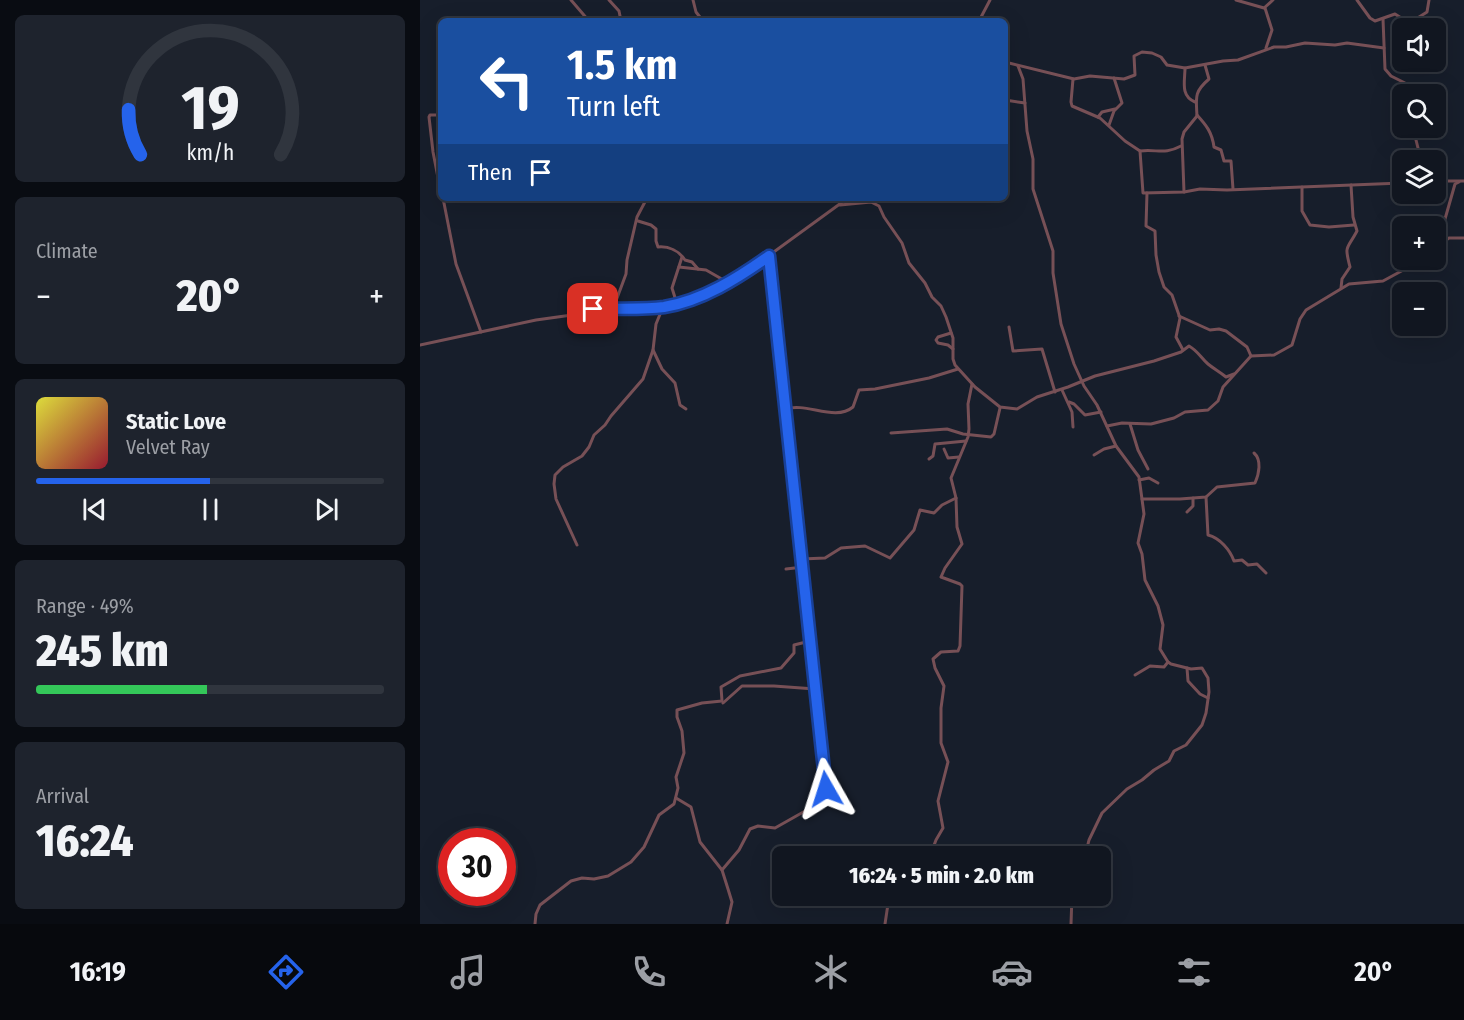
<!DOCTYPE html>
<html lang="en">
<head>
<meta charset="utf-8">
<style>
	:root { --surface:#111620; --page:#1e232d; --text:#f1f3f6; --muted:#9c9fa5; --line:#30353e; --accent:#2563eb }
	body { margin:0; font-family:"Fira Sans Condensed",sans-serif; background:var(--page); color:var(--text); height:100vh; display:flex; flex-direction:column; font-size:22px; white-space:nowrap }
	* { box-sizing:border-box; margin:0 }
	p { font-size:20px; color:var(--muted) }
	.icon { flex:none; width:33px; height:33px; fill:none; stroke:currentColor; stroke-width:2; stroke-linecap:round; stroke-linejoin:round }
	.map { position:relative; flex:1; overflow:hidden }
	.side { display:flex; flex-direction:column; gap:15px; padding:15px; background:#090c12; width:420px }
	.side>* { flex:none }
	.top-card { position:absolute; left:18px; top:18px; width:570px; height:183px; border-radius:9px; box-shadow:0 6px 24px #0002,0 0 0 2px var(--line); background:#1a4fa0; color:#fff; overflow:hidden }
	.controls { position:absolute; left:972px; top:18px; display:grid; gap:12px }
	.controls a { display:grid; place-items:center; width:54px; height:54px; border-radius:9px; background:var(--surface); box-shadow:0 6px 24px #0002,0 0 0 2px var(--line); font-size:30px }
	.speed { position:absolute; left:18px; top:828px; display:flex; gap:12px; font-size:30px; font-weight:700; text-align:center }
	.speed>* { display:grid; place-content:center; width:78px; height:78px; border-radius:50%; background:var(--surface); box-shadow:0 6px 24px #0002,0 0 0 2px var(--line); line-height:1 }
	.speed .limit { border:9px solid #d22; background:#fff; color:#111 }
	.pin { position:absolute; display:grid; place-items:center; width:51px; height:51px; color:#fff; margin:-26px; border-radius:12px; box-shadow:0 3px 9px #0006 }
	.me { position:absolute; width:66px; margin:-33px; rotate:354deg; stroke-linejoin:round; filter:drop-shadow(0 0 4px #0008) }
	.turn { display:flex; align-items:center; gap:21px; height:126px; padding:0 30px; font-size:27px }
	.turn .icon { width:78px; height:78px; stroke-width:2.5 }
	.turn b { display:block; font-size:42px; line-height:51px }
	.then { display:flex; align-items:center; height:57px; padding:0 30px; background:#0003; gap:12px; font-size:22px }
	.big { font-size:45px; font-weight:800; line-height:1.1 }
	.side .widget { flex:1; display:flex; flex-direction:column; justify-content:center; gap:9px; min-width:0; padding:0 21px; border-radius:9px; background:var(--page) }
	.side .dial { align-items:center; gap:0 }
	.dial svg { height:156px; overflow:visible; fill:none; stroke:var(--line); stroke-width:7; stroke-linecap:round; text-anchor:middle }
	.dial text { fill:var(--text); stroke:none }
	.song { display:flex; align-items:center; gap:18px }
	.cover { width:72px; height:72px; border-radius:9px; background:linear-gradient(135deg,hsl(60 70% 55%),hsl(350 70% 35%)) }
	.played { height:6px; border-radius:3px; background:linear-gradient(90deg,var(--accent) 50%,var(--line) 50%) }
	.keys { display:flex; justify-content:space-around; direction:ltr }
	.heat { display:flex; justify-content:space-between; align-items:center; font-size:33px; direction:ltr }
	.charge { height:9px; border-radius:4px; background:linear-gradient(90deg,#34c759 49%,var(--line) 0) }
	.trip { position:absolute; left:352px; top:846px; width:339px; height:60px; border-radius:9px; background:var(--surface); box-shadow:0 6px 24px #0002,0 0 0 2px var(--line); font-weight:800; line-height:60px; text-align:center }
	.dock { display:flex; height:96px; justify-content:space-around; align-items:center; background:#07090d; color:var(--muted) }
	.dock .icon { width:42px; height:42px }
	.dock .current { color:var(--accent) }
	.dock b { font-size:27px; color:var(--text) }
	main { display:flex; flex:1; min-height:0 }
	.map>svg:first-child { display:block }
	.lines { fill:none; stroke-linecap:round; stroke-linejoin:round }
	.minor { stroke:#775056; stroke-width:3 }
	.route-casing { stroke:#184099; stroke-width:15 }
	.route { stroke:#2563eb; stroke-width:10 }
</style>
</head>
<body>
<main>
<section class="side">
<div class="widget dial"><svg viewBox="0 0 100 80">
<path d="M14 69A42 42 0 1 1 86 69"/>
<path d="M14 69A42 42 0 0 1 8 46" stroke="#2563eb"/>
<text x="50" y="56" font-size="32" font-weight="700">19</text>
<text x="50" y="72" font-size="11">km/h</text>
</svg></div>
<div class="widget"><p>Climate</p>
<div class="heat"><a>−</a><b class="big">20°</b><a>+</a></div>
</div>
<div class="widget">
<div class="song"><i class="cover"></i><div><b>Static Love</b><p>Velvet Ray</p></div></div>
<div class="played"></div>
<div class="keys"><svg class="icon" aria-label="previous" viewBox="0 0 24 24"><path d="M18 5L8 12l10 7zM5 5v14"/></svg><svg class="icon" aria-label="pause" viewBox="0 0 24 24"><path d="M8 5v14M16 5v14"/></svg><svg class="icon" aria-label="next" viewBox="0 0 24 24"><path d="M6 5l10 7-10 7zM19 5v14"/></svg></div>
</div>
<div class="widget"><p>Range · 49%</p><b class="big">245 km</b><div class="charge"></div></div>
<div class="widget"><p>Arrival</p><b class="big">16:24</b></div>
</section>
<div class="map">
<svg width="1044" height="924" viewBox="0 0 1044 924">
	<rect width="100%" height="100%" fill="#171e2b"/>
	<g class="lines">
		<g class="minor">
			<polyline points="151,0 169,21"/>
			<polyline points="189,0 199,11 201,21"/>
			<polyline points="273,0 276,12 283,21"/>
			<polyline points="816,0 844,8 853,0"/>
			<polyline points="937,0 950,18 955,21 975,14 986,21 996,19 1007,12 1009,0"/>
			<polyline points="845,8 852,30 846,48"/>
			<polyline points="963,19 965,69 971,76 985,83 987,94"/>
			<polyline points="559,21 570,0"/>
			<polyline points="585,62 654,79 670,76 704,79 715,75 714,56 722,52 732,53 741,57 747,65 765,68 803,61 818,60 854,47 866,47 885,43 915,45 927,43 964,48"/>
			<polyline points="598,66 603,79 607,131 613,159 613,189 633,251 633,273 641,324 654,364 664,386 677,405 696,446 719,477 724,514 718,543 722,554 725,580 738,606 743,625 740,649 748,662 751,664 771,669 782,668 788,678 789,692 786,713 782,725 766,745 754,751 749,761 734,770 722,780 707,789 682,813 669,840 665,856"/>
			<path d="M765,68C765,81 760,96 775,102"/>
			<polyline points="653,79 651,102 652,106 680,118 705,141 720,151 723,193 764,192 780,189 807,190 982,183"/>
			<polyline points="585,100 605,103"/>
			<polyline points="21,115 10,115 9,117 13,152 21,193"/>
			<path d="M777,115C786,125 792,132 794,147L801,150L804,161H811L813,189"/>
			<polyline points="678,117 682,112 695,109"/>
			<polyline points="689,125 694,111 702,103 694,78"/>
			<polyline points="993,128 1001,160"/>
			<path d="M720,151C738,149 744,155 761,146"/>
			<polyline points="1016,181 1044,181"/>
			<polyline points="882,187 882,211 890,225 909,227 934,225"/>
			<path d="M764,192L762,139L764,132L777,116C776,97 774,92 789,79L785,65"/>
			<polyline points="727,193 726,226 735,231 736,255 739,272 744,287 752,295 760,318 756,337 763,350"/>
			<polyline points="23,198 36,264 61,332"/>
			<path d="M420,205L451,202L459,206L464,217L482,243L489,263L505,283L512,297L521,306L526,317L533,338V359L535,365L555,387L580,407L597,409L617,397L648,387L675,376L734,361L761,352L769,346C778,351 781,358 788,364C794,369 800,372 806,377L814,374"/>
			<path d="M218,221L231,225L236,229V241L238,247C249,246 259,251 265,260L272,262L278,269"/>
			<polyline points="1024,240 1025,219 1035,184 1039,182"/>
			<polyline points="1016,247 1029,238 1044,238"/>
			<polyline points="259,267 286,270 307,282"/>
			<path d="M921,288L922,279L930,267C924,244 927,250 937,231L933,217L931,185"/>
			<polyline points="257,304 252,288 262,257"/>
			<polyline points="193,309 206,274 207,260 217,217 227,198"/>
			<polyline points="759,316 790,330 799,329 806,331 827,347 831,356"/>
			<polyline points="589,327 593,351 622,349 635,392"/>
			<polyline points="531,333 518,337 516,340 518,343 528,345 533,349"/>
			<polyline points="0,345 116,320 152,315 167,310 243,307 269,301 329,270 428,198"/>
			<polyline points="233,350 242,369 255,383 260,405 266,409"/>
			<polyline points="642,390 652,412 653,427"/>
			<polyline points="649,402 654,404 665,415 681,412"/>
			<path d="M366,409C386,402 415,422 433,407L439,390L455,389L509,378L538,369"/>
			<polyline points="710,424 718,450 728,469"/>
			<polyline points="687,426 702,423 731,424 754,418 765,412 788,410 798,401 803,387 831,356 854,355 872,345 880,319 886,310 929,284 963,281 987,268 997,260"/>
			<polyline points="471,433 527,429 543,434 571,437 574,434 580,408"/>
			<polyline points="524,449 528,458 539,457"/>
			<polyline points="674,455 684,449 696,446"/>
			<polyline points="509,459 513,456 515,444 546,441"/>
			<polyline points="719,480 729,478 738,483"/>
			<path d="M786,497L788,535C800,538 810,550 814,561L822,560L828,565L837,564L846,573"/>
			<path d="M722,499H760L786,497L797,487L835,483C839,474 842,460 834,453"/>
			<polyline points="767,512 773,506 773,498"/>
			<polyline points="157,545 136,499 134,484 135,475 143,467 162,456 169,447 174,435 185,425 191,416 223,379 233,350 236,324 243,307"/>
			<polyline points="382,559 405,558 421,548 445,546 470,558 494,530 500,510 514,513 522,505 536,498"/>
			<polyline points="366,569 383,567"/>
			<polyline points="767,668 768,681 780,694 788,698"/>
			<polyline points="715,675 730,666 744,667 748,662"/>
			<polyline points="303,703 322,686 354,686 395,689"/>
			<polyline points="256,798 271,807 280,842 302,870 308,889 312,902 307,924"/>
			<polyline points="510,856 516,840 523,828 518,801 528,762 521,743 521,708 524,686 515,668 513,659 521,652 538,651 540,646 542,586 540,584 521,577 525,568 542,544 537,527 536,498 531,478 548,437 549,429 548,404 552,384"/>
			<polyline points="302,870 319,850 330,829 338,826 355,828 394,806 406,789 349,257"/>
			<polyline points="115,924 116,914 120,905 151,881 162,878 174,879 188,876 211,862 224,847 239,815 254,804 258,788 256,777 264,753 262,731 257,717 257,710 282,703 302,701 301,687 320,676 361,668 374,653 374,645 390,641"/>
			<polyline points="465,924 468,904 474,896"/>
			<polyline points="651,924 652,896"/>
		</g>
	</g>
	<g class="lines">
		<g class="route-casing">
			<path id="route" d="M173,309C197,308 221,310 244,307C282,301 318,278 349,256L406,789"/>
		</g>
		<use href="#route" class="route"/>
	</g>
</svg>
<div class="controls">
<a><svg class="icon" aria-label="sound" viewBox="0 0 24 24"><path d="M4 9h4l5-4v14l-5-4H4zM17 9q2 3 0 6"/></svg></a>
<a><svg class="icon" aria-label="search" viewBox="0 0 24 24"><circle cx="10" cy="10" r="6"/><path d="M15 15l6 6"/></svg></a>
<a><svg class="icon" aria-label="layers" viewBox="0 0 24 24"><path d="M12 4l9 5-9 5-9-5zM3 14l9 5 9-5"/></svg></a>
<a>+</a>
<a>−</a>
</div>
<div class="speed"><div class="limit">30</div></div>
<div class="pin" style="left:173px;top:309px;background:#d93025"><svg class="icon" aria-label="arrive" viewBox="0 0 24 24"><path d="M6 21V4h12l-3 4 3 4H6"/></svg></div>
<svg class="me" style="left:406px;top:789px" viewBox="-20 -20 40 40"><path d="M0-17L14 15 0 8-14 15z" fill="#2563eb" stroke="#fff" stroke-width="4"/></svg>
<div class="trip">16:24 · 5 min · 2.0 km</div>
<div class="top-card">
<div class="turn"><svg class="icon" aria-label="left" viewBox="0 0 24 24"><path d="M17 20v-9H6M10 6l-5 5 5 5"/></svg><div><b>1.5 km</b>Turn left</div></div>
<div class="then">Then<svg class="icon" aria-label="arrive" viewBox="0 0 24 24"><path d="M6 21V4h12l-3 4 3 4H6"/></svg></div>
</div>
</div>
</main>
<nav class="dock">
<b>16:19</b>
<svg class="icon current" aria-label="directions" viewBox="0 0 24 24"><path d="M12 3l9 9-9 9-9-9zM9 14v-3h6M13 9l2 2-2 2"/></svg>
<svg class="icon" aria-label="music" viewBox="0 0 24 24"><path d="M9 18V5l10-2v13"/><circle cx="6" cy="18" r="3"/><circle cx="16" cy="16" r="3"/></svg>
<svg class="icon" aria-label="phone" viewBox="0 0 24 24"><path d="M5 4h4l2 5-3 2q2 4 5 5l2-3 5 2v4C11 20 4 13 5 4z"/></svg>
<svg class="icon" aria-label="climate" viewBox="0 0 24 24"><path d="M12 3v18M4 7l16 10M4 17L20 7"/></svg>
<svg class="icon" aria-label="car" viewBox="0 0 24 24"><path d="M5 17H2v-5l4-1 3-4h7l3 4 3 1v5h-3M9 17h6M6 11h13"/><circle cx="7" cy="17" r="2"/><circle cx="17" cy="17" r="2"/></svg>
<svg class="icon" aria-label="filters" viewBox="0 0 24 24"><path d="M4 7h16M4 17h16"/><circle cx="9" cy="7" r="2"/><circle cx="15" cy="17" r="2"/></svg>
<b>20°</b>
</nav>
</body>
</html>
